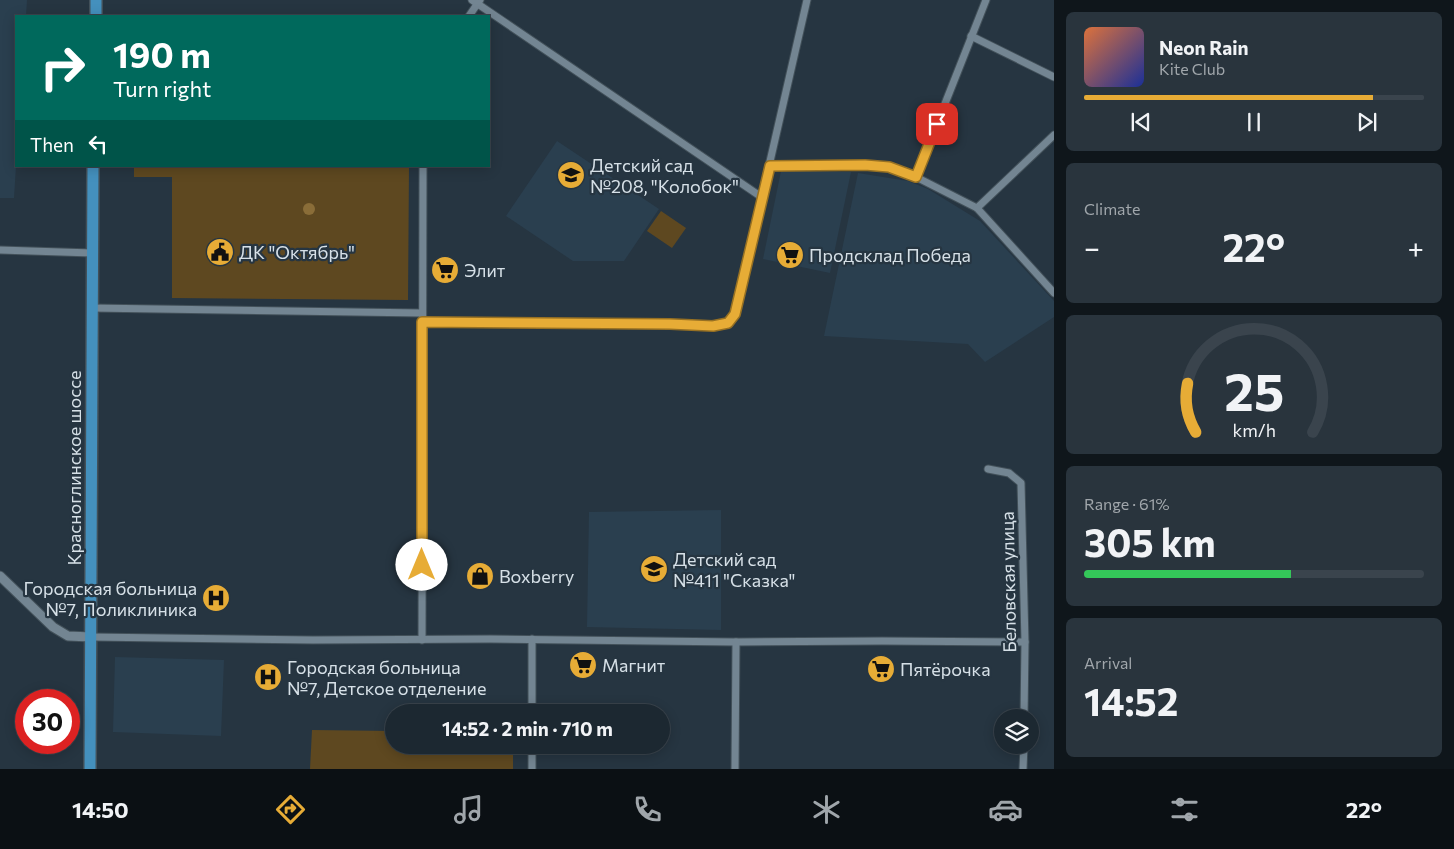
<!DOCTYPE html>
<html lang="en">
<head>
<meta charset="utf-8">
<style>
	:root { --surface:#1c2831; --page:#29343d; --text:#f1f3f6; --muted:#a0a6ab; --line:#3a444d; --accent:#e7ac36 }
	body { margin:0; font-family:Commissioner,sans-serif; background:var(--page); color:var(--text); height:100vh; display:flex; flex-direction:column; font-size:19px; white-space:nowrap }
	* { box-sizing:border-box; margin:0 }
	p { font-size:16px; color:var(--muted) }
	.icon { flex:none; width:28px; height:28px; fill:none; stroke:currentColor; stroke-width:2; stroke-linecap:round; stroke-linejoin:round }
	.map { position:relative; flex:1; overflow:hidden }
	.sheet { display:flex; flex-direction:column; gap:12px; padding:12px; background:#0f161b; width:400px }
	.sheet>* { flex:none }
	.top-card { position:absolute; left:15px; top:15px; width:475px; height:152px; border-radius:0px; box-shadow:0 2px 12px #0003,0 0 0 1px var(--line); background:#00695c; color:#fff; overflow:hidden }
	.controls { position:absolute; left:994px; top:709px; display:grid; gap:10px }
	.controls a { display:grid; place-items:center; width:45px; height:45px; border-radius:50%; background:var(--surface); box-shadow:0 2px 12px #0003,0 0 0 1px var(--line); font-size:25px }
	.speed { position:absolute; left:15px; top:689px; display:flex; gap:10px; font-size:25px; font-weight:700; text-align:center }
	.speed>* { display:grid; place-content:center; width:65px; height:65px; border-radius:50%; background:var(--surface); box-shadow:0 2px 12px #0003,0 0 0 1px var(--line); line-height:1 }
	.speed .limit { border:8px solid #d22; background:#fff; color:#111 }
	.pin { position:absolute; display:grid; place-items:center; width:42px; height:42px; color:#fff; margin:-21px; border-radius:10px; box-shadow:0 2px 8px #0006 }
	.me { position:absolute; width:55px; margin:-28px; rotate:0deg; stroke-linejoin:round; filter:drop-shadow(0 0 4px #0008) }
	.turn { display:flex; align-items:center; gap:18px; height:105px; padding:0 15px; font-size:22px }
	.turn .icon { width:65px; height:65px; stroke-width:2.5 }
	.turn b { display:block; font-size:35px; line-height:42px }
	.then { display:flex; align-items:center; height:48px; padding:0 15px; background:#0003; gap:10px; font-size:19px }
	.big { font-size:38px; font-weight:700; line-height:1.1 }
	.sheet .card { flex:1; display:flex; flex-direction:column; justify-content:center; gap:8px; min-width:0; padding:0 18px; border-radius:8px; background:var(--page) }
	.sheet .dial { align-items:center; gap:0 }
	.dial svg { height:130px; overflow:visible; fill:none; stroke:var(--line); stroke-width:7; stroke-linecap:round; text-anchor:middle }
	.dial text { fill:var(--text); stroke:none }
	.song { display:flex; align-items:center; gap:15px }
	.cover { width:60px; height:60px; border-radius:8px; background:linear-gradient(135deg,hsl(20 70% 55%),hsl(230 70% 35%)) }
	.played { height:5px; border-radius:2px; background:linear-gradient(90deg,var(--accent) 85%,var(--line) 85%) }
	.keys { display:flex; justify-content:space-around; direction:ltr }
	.heat { display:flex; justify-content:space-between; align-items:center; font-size:28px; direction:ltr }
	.charge { height:8px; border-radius:4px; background:linear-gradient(90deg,#34c759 61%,var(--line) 0) }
	.trip { position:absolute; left:385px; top:704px; width:285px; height:50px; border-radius:25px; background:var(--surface); box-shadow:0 2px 12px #0003,0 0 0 1px var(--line); font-weight:700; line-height:50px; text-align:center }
	.menu { display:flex; height:80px; justify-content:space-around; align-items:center; background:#0b1014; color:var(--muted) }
	.menu .icon { width:35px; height:35px }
	.menu .current { color:var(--accent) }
	.menu b { font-size:22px; color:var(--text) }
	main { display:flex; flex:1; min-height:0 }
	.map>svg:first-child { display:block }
	.built { fill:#2a3f4f }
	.green { fill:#5e4820 }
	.water { fill:#8a6d38 }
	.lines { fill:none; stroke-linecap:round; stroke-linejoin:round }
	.minor-casing { stroke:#425059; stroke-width:9 }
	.tertiary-casing { stroke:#425059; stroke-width:11 }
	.primary-casing { stroke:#425059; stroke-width:14 }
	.minor { stroke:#738592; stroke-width:7 }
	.tertiary { stroke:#738592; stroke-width:9 }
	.primary { stroke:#4490bd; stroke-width:11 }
	.route-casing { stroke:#967023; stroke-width:12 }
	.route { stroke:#e7ac36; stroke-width:9 }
	.labels { text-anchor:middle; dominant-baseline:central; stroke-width:4.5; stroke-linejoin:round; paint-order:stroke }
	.poi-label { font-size:18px; fill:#d6e0e7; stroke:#263541; text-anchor:start }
	.street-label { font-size:18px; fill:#d6e0e7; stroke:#263541 }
</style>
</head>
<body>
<main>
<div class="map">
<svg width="1054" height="769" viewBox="0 0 1054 769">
	<rect width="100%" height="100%" fill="#263541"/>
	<g class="built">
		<polygon points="0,0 27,0 26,16 16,16 16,166 14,198 0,198"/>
		<polygon points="557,141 659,209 624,261 573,261 506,216"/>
		<polygon points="781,171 851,172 830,273 763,259"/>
		<polygon points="858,173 908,181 928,189 980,221 1054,301 1054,317 985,362 968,344 824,336"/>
		<polygon points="721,510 721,630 587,627 589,512"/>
		<polygon points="115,657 224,660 221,736 113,732"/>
	</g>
	<g class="green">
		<polygon points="134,166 409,166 408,300 172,298 172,177 134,177"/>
		<polygon points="661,211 686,228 672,248 647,231"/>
		<polygon points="312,730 394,731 394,745 513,745 513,769 310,769"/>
	</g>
	<circle class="water" cx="309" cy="209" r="6"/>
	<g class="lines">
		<g class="minor-casing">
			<g id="minor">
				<polyline points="472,0 763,198"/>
				<polyline points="469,16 480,0"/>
				<polyline points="971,36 1054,77"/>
				<polyline points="770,166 865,165 889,167 916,177 977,208 1054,135"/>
				<polyline points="916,177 986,0"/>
				<polyline points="977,208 1054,293"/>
				<polyline points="0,250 92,253"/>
				<polyline points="92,308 422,313"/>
				<polyline points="422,322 670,324 713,326 728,323 735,314 807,0"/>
				<polyline points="988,469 1009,473 1021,483 1025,642 1024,718"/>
				<polyline points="91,637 313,640 490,639 736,642 882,641 1025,642"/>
				<polyline points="532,639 532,712"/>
				<polyline points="422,640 423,166"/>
				<polyline points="532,769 532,745"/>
				<polyline points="735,769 736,642"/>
				<polyline points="1023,769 1024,745"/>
			</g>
		</g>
		<g class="tertiary-casing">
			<polyline id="tertiary" points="0,576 53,627 68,636 91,637"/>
		</g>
		<g class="primary-casing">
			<g id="primary">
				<polyline points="96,16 96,0"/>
				<polyline points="90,769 93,166"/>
			</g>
		</g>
		<use href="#minor" class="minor"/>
		<use href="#tertiary" class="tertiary"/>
		<use href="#primary" class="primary"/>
	</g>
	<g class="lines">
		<g class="route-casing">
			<polyline id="route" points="422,565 422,322 670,324 713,326 728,323 735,314 770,166 865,165 889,167 916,177 937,124"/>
		</g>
		<use href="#route" class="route"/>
	</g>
	<defs>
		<g id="school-disc" transform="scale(1.4375)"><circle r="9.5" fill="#e7ac36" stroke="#263541"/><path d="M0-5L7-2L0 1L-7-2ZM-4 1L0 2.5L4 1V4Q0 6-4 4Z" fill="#111"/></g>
		<g id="civic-disc" transform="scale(1.4375)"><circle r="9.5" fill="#e7ac36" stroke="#263541"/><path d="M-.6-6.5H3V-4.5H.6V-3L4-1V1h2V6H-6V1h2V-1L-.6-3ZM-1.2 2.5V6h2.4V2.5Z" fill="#111"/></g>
		<g id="supermarket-disc" transform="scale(1.4375)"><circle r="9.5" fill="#e7ac36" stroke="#263541"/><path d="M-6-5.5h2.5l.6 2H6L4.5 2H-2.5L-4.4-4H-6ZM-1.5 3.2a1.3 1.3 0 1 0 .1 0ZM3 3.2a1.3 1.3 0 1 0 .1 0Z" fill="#111"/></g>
		<g id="shop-disc" transform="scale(1.4375)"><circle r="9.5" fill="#e7ac36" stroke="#263541"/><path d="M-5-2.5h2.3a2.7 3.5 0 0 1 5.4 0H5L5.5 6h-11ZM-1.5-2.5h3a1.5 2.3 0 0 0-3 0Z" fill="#111"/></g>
		<g id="hospital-disc" transform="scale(1.4375)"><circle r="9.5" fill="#e7ac36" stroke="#263541"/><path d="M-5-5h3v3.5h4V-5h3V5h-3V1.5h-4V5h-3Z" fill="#111"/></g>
	</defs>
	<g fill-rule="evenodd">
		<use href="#school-disc" x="571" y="175"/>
		<use href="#civic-disc" x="220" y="252"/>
		<use href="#supermarket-disc" x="790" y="255"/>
		<use href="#supermarket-disc" x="445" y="270"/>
		<use href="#school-disc" x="654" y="569"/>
		<use href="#shop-disc" x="480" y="576"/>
		<use href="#hospital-disc" x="216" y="598"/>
		<use href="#supermarket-disc" x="583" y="665"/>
		<use href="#supermarket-disc" x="881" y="669"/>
		<use href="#hospital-disc" x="268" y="677"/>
	</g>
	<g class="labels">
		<g class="poi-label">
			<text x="590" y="165">Детский сад<tspan x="590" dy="21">№208, "Колобок"</tspan></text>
			<text x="239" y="252">ДК "Октябрь"</text>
			<text x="809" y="255">Продсклад Победа</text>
			<text x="464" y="270">Элит</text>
			<text x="673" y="559">Детский сад<tspan x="673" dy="21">№411 "Сказка"</tspan></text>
			<text x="499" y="576">Boxberry</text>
			<text x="197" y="588" text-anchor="end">Городская больница<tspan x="197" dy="21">№7, Поликлиника</tspan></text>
			<text x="602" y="665">Магнит</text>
			<text x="287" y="667">Городская больница<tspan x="287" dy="21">№7, Детское отделение</tspan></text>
			<text x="900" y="669">Пятёрочка</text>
		</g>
		<g class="street-label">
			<text transform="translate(74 468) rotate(-90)">Красноглинское шоссе</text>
			<text transform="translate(1008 582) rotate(-91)">Беловская улица</text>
		</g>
	</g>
</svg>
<div class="controls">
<a><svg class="icon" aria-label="layers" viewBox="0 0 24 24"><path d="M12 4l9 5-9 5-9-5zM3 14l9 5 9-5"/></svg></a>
</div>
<div class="speed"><div class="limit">30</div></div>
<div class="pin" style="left:937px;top:124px;background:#d93025"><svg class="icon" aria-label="arrive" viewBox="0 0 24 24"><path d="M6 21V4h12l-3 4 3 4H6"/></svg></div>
<svg class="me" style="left:422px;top:565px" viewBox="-20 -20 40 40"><circle r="19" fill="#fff"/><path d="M0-13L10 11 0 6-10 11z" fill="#e7ac36"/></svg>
<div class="trip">14:52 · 2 min · 710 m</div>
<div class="top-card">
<div class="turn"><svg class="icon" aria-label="right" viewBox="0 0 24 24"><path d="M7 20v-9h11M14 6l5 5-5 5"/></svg><div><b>190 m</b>Turn right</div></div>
<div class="then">Then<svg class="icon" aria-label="left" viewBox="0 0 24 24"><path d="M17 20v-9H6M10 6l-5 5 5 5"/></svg></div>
</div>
</div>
<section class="sheet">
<div class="card">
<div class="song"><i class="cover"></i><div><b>Neon Rain</b><p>Kite Club</p></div></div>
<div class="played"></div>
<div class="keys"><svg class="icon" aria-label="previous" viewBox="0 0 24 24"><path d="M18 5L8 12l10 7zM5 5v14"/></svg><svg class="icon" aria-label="pause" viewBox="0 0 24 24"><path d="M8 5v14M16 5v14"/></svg><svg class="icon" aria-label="next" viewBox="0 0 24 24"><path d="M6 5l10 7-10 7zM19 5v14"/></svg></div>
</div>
<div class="card"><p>Climate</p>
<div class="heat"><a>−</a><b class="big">22°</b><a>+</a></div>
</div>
<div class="card dial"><svg viewBox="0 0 100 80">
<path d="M14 69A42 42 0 1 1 86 69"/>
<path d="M14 69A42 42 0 0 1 9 39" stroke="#e7ac36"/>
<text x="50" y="56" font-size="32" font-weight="700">25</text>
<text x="50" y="72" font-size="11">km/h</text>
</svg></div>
<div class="card"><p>Range · 61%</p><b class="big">305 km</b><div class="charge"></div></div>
<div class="card"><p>Arrival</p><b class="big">14:52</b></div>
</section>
</main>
<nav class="menu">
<b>14:50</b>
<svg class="icon current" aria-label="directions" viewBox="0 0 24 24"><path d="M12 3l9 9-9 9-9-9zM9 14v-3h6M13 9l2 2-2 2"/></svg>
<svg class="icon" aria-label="music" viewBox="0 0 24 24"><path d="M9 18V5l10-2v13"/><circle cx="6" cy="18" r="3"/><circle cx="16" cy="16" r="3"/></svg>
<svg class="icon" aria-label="phone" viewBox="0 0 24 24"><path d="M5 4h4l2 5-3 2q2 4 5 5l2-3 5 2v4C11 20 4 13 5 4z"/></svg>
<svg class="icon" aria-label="climate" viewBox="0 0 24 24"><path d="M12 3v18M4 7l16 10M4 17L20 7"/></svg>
<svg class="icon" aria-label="car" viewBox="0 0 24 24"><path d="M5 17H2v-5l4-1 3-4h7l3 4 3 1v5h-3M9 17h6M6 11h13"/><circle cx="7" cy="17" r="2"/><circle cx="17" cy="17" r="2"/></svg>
<svg class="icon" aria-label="filters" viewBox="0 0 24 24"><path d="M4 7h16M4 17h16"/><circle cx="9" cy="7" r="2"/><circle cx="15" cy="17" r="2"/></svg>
<b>22°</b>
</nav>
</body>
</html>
